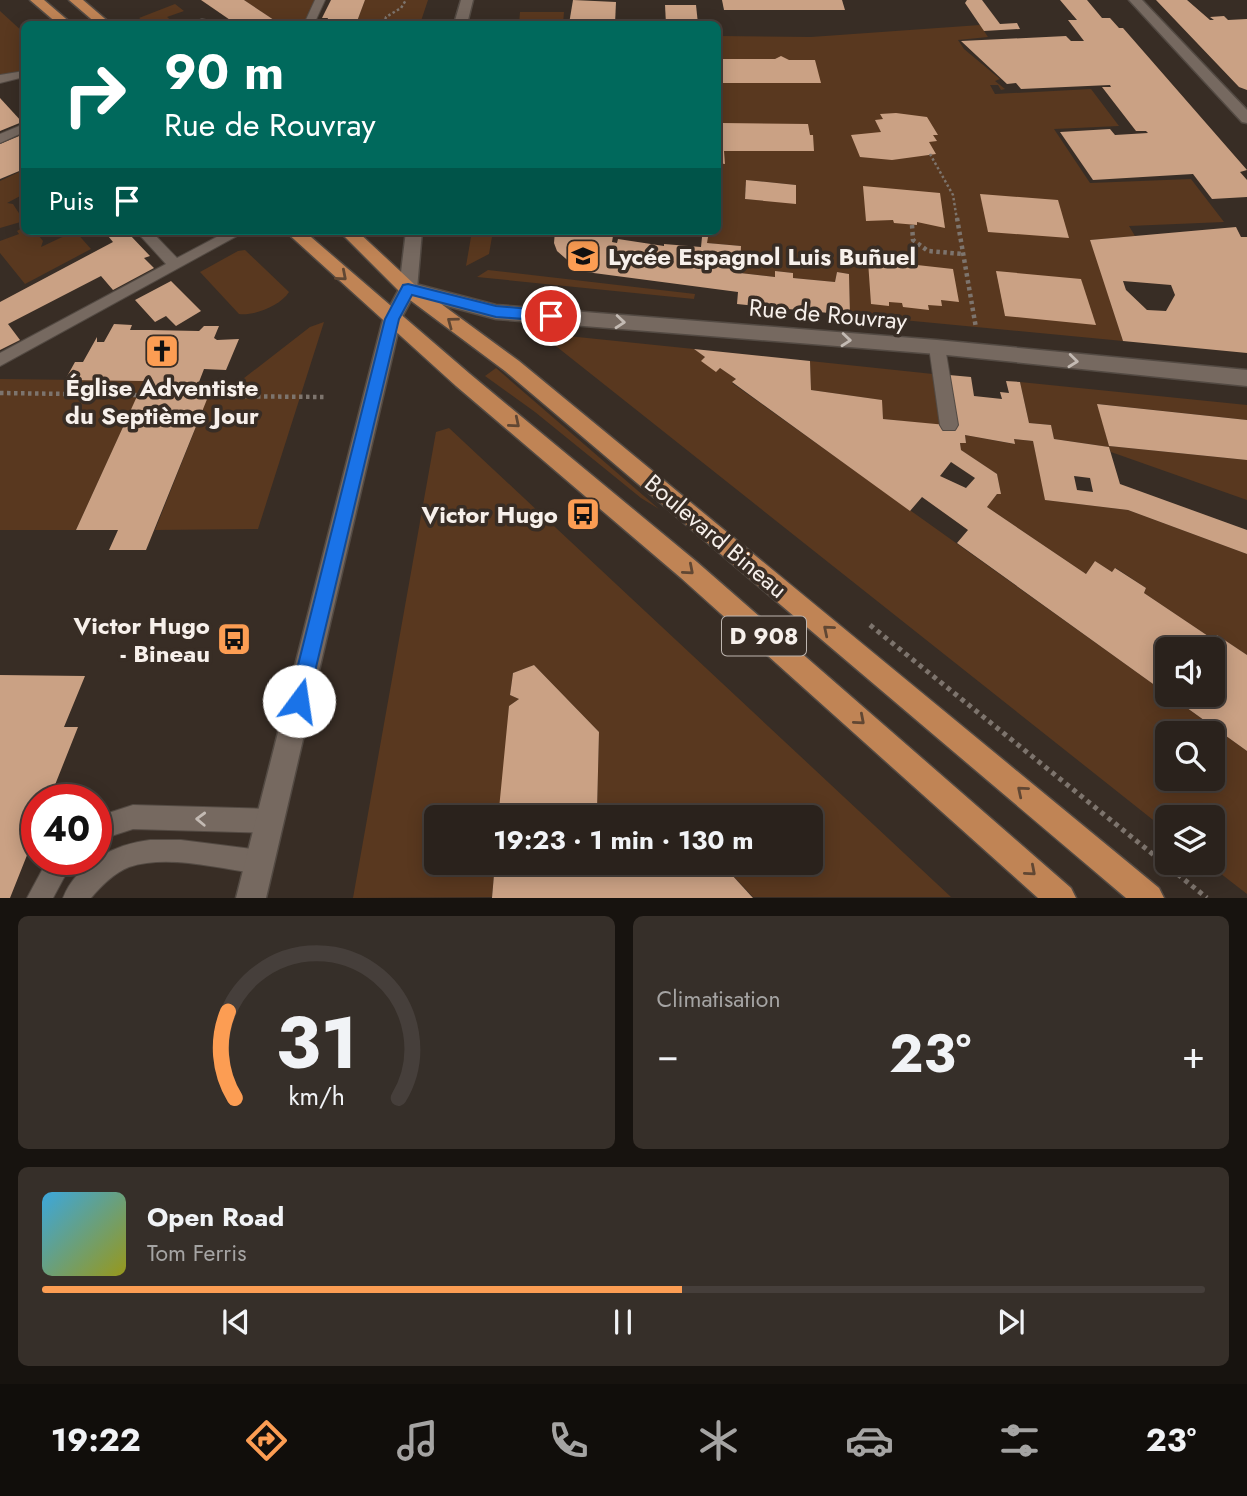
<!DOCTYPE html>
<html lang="fr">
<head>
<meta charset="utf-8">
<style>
	:root { --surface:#2a221c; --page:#362f29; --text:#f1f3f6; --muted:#a5a4a3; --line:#463f3b; --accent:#fc9d53 }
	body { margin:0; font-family:Jost,sans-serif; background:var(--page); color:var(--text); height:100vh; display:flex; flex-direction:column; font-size:26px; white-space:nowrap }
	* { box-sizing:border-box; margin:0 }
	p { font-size:23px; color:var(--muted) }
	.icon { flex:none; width:38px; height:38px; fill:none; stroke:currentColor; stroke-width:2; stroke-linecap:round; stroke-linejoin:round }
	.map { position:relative; height:898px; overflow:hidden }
	.details { display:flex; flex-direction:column; gap:18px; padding:18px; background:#17130f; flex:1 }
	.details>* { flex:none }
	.guide { position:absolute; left:21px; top:21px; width:700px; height:214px; border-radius:10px; box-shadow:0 4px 18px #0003,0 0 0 2px var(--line); background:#00695c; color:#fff; overflow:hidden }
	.tools { position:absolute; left:1155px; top:637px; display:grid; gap:14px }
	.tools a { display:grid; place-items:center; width:70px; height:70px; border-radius:10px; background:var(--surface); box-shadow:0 4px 18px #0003,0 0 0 2px var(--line); font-size:35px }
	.speed { position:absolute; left:21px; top:784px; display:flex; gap:14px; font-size:35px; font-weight:700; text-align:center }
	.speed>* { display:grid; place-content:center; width:91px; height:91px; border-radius:50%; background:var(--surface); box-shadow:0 4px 18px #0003,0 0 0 2px var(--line); line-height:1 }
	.speed .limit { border:10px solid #d22; background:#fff; color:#111 }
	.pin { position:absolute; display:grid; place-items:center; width:60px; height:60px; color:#fff; margin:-30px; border:4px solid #fff; border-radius:50%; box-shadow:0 2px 7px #0007 }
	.me { position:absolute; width:77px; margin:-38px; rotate:14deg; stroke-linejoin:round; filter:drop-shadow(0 0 5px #0008) }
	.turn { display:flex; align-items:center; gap:24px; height:147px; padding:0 28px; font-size:32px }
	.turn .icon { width:91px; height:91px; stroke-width:2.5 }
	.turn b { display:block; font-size:49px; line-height:60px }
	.then { display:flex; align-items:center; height:66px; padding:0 28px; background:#0003; gap:14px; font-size:26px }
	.big { font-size:52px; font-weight:700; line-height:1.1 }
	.details .tile { flex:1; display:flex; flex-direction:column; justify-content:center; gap:10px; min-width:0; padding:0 24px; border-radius:10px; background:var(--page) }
	.details .dial { align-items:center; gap:0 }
	.dial svg { height:182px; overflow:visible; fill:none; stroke:var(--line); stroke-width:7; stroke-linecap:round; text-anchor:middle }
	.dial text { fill:var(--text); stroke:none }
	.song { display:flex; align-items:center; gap:21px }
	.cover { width:84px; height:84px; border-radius:10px; background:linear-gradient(135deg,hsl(200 70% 55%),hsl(60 70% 35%)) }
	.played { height:7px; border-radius:4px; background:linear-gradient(90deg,var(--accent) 55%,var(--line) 55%) }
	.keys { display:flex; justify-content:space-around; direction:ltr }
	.heat { display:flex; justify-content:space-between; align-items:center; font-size:38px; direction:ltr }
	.details .tiles { flex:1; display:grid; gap:18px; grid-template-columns:1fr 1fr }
	.tile:last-child { grid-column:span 2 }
	.trip { position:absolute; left:424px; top:805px; width:399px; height:70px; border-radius:10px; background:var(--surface); box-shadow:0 4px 18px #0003,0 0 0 2px var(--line); font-weight:700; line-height:70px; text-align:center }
	.menu { display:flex; height:112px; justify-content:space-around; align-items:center; background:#110e0b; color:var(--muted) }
	.menu .icon { width:49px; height:49px }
	.menu .current { color:var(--accent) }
	.menu b { font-size:32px; color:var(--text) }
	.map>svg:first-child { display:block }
	.green { fill:#59381f; fill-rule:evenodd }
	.building { fill:#caa184; fill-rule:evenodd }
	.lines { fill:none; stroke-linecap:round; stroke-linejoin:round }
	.lane-casing { stroke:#534a43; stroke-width:2 }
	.street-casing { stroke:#534a43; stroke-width:3 }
	.secondary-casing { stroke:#534a43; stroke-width:3 }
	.primary-casing { stroke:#534a43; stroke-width:3 }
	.path-far2 { stroke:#7d746d; stroke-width:2.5; stroke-dasharray:2.5 2.5; stroke-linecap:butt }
	.path-far1 { stroke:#7d746d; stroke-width:4.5; stroke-dasharray:3.5 3.5; stroke-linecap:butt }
	.path { stroke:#7d746d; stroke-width:5; stroke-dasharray:4.5 4.5; stroke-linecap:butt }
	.lane { fill:#766960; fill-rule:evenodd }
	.street { fill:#766960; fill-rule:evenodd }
	.secondary { fill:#766960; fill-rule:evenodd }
	.primary { fill:#c08455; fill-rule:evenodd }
	.oneway { stroke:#614733 }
	.oneway2 { stroke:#c3bab3 }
	.route { fill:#1a73e8; stroke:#114b97; stroke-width:2 }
	.labels { text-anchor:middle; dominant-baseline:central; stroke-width:7; stroke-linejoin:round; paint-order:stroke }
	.shield { fill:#382d25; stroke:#beb6b0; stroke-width:2 }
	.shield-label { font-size:23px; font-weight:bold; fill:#f7f0eb }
	.poi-label { font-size:24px; font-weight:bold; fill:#f7f0eb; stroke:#382d25; text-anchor:end }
	.street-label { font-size:24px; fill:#f7f0eb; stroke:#382d25 }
</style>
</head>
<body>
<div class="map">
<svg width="1247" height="898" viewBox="0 0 1247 898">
	<rect width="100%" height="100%" fill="#382d25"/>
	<g class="green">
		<polygon points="244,0 316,0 304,24 280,24"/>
		<polygon points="365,0 428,0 420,24 356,24"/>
		<polygon points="175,4 184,11 167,17 175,24 148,24 139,18"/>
		<polygon points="0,11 24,33 24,70 0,75"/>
		<polygon points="520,12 564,12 563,24 519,24"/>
		<path d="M980,25L988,37L958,40L964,49L1000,79L995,81L1005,89L1001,90L998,85H990L995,94L1091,89L1119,126L1054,129L1090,183L1191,179L1224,222L1129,226L1135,236L1091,240L1123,341L850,315L849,274L837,272L835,282L793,278V273L775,271V277L740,273L741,246L707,243V238L702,237L703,231H718V36L811,37ZM746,180L796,185V203L745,199Z"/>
		<polygon points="19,172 24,174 24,194 7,203 13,204 24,221 0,228 0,181"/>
		<polygon points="24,227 24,231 35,231 43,241 41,247 75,231 91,249 25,284 0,253 0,241 19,234 17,231"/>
		<polygon points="472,231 493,231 489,254 466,266"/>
		<path d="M245,250L289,292C280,306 254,316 239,314L200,272L238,251Z"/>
		<polygon points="488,270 695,294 694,299 477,277"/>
		<polygon points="324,322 258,529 155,530 202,412 131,410 76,530 0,530 0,379 239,382 310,327"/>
		<path d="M558,335L694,349L705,357L702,361L716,371L720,368L736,379L732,383L1247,751V894L1207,863H1213V817H1167V831L552,343ZM1167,733H1213V779H1167Z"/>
		<polygon points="810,361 933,374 940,425 883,419 881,400 811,390"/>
		<polygon points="496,368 659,509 641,498 535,412 485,376"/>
		<polygon points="1020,382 1247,405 1247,420 1098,404 1109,446 1247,460 1247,500 1111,452 1109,447 1054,439 1051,425 1029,423"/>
		<polygon points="449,428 951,897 753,897 721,863 810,863 810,817 593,817 597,811 599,732 534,665 513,673 510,695 519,699 509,706 504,817 436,817 436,863 495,863 492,897 353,898 436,432"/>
		<polygon points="965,435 1014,444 1014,439 1033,441 1046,500 1128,510 1247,554 1247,655 1217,635 1214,640 1144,593 1146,588 1116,568 1112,572 1095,561 1086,574 987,507 997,494 1001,494 997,474 961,450 960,443 966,443"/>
	</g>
	<g class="building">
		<polygon points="201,0 244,0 280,24 236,24"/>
		<polygon points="331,0 365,0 356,24 326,24 328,18 322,18"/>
		<polygon points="573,0 616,2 615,24 569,24"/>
		<polygon points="722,0 842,0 845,10 724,10"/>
		<polygon points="967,0 982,0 1000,24 1017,23 1020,29 984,31 965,3"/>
		<polygon points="1060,0 1087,0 1102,18 1110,18 1119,28 1123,28 1247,170 1240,172 1247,180 1247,197 1212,199 1193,174 1093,180 1060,132 1110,129 1115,135 1148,133 1146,131 1136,131 1102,87 1111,87 1110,85 1021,89 1016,83 1007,84 961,41 1066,36 1071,41 1084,41 1068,20 1077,20"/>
		<polygon points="1156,0 1187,0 1210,20 1214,20 1210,17 1224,16 1228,20 1247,19 1247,90 1239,87"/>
		<polygon points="665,5 696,5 698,24 666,24"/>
		<polygon points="781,56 789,60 815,60 821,83 718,83 718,59 775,59"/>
		<polygon points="0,98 22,122 0,131"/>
		<polygon points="896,113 927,117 938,135 933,135 937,141 929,142 936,154 892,160 860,157 851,135 881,132 875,120 883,119 880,114"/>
		<polygon points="718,118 721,123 808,124 810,135 813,135 814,151 724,151 725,164 718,163"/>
		<polygon points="24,134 24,169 0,179 0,144"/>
		<polygon points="746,180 796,185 796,204 745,199"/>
		<polygon points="863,186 940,193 945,228 917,222 917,225 894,223 893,220 866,221"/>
		<polygon points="980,194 1058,200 1069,238 988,232"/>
		<path d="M1236,227L1241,237H1247V353L1123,341L1090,240ZM1123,281L1171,285L1175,295L1166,311L1147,310L1126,290Z"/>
		<polygon points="104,231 125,231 129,234 150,256 144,258 154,268 113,290 101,276 8,324 20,340 0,350 0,302 113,242"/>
		<polygon points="555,231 604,231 613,236 612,242 617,243 618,239 664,246 664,244 701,247 702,237 708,237 707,243 741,246 740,273 775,277 775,271 793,273 793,278 835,282 837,272 849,274 850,315 737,304 738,292 586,272 573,265 557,251 554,243"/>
		<polygon points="868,261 905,264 905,267 917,268 917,265 953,269 959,302 941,300 942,306 928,305 929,310 903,307 902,303 889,302 889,306 871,304"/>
		<polygon points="996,271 1081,279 1096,325 1005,316"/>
		<polygon points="171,281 201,311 176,326 166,316 155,322 135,300"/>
		<polygon points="114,324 132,325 130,330 149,330 199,331 204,326 219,326 214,338 217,340 239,339 226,370 204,369 199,382 214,382 146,550 109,550 118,530 76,530 144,381 65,380 75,362 83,362 97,337 97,342 104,342"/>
		<path d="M694,349L810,361L811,390L882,400L883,419L957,426L949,375L971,377L974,396L1002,399L1000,392L1009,393L1006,381L1020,382L1029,423L1051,425L1054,439L1109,447L1120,484L1247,530V554L1128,510L1045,500L1033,441L1014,439L1015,444L965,435L966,443H960L961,450L997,474L1001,494H997L987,507L1086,574L1095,561L1112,572L1115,568L1146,588L1144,593L1214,640L1217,635L1247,655V751L1169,695H1213V649H1167V694L957,543L968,530L922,497L910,511L732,382L736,379L720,368L716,372L701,361L705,357ZM951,462L975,478L966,488L940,476ZM1074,476L1090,478L1093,492L1077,490Z"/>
		<polygon points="1097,404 1247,420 1247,460 1109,446"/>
		<polygon points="534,665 599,732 597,811 593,817 504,817 499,809 509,706 519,699 510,695 513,673"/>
		<polygon points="0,675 85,676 64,727 78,727 49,800 37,800 37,830 10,898 0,898"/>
		<polygon points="495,863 721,863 753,898 492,898"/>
	</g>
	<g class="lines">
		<g class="lane-casing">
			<g id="lane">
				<polygon points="315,0 325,0 314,24 304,24"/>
				<polygon points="202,19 206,20 206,24 191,24"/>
				<polygon points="24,71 24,77 0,83 0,75"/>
				<polygon points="24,124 24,132 0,143 0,134"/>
				<polygon points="136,231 151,231 177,258 228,231 246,231 0,366 0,353 166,264"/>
				<polygon points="937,341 945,347 958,425 955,430 943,430 940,425 929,347"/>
				<polygon points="133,805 269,809 277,813 281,821 277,829 269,833 133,829 96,841 96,817"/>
				<path d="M150,840H181L260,850L268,854L272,862L268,870L260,874C220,869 169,854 129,867C114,873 101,886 91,898H63C77,863 115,844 150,840Z"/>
				<polygon points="48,859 74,859 53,898 27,898"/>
			</g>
		</g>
		<g class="street-casing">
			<polygon id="street" points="408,282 496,305 937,340 1247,370 1247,386 937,354 496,319 402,294 399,289 402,284"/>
		</g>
		<g class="secondary-casing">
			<g id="secondary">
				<polygon points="461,0 473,0 467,24 454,24"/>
				<polygon points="1129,0 1142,0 1247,110 1247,123 1242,122"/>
				<polygon points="406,231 422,231 417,289 401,319 266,898 236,898 383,319 399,289"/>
			</g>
		</g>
		<g class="primary-casing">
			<g id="primary">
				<polygon points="30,0 44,0 72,24 58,24"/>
				<polygon points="69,0 83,0 111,24 97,24"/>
				<polygon points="285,231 304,231 470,374 697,562 1071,888 1076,898 1038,898 681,578 456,386"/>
				<polygon points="339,231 357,231 414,284 519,361 1159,888 1164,898 1126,898 505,371 402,294"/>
			</g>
		</g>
		<g class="path-far2">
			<polyline points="384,24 386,17 401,8 406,0"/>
			<polyline points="930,154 953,195 957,220"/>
		</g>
		<g class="path-far1">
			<polyline points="957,218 976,328"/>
			<polyline points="912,225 913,240 928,251 963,254"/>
			<polyline points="0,393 138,395"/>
			<polyline points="208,396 324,397"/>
		</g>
		<polyline class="path" points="870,625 1207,898"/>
		<use href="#lane" class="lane"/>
		<use href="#street" class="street"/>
		<use href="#secondary" class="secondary"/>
		<use href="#primary" class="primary"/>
	</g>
	<defs><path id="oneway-chevron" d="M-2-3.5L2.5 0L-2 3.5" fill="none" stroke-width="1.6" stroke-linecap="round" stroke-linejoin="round" transform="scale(1.75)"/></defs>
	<g class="oneway">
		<use href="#oneway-chevron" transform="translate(342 276) rotate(41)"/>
		<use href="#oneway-chevron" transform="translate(452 322) rotate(-143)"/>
		<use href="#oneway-chevron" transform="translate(515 423) rotate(40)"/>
		<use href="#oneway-chevron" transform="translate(689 570) rotate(41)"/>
		<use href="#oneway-chevron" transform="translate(828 630) rotate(-140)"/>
		<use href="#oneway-chevron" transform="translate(860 720) rotate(41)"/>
		<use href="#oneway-chevron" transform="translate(1022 791) rotate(-140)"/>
		<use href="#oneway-chevron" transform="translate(1031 871) rotate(41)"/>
	</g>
	<g class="oneway2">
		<use href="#oneway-chevron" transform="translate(620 322) rotate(5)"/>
		<use href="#oneway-chevron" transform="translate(846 340) rotate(5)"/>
		<use href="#oneway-chevron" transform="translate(1073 361) rotate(6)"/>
		<use href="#oneway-chevron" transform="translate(201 819) rotate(-178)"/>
	</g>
	<polygon class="route" points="408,284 496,306 551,311 558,316 551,321 496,317 412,295 399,319 308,701 305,708 299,710 292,708 289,701 385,319 403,285"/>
	<defs>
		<g id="school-square" transform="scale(1.75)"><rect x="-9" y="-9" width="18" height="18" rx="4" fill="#fc9d53" stroke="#382d25"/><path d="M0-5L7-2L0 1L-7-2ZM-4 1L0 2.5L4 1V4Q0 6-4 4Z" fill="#111"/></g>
		<g id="church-square" transform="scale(1.75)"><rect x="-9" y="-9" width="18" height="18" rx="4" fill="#fc9d53" stroke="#382d25"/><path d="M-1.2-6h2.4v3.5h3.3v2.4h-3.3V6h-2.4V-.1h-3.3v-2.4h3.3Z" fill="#111"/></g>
		<g id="bus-square" transform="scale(1.75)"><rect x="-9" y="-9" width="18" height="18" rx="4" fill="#fc9d53" stroke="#382d25"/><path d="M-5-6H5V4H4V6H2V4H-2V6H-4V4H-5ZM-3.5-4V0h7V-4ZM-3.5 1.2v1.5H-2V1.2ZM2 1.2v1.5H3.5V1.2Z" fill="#111"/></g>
	</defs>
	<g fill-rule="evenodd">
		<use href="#school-square" x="583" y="256"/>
		<use href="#church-square" x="162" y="351"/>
		<use href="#bus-square" x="583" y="514"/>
		<use href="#bus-square" x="234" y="639"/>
	</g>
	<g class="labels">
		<rect class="shield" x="722" y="616.5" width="84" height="39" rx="5"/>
		<g class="shield-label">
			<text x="764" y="636">D 908</text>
		</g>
		<g class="poi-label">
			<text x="608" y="256" text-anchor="start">Lycée Espagnol Luis Buñuel</text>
			<text x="162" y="387" text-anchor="middle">Église Adventiste<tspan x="162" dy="28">du Septième Jour</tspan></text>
			<text x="558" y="514">Victor Hugo</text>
			<text x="210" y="625">Victor Hugo<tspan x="210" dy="28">- Bineau</tspan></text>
		</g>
		<g class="street-label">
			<text transform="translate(828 314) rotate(5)">Rue de Rouvray</text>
			<text transform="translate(716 536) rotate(40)">Boulevard Bineau</text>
		</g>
	</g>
</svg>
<div class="tools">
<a><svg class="icon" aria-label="sound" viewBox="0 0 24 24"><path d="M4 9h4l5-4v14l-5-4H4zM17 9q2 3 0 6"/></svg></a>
<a><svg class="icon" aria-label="search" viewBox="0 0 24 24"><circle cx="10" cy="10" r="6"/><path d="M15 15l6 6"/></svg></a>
<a><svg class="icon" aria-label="layers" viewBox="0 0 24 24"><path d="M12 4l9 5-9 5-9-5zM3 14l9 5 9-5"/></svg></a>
</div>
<div class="speed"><div class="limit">40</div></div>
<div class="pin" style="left:551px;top:316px;background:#d93025"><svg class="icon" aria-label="arrive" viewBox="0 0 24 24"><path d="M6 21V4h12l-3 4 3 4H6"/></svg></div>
<svg class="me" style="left:299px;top:701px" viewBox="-20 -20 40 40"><circle r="19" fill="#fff"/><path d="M0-13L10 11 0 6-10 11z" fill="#1a73e8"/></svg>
<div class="trip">19:23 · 1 min · 130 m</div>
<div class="guide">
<div class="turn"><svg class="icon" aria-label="right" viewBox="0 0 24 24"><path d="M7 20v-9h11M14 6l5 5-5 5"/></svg><div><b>90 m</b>Rue de Rouvray</div></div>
<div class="then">Puis<svg class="icon" aria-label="arrive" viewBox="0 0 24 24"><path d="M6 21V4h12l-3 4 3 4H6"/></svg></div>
</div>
</div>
<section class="details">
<div class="tiles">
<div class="tile dial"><svg viewBox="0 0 100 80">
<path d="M14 69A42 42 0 1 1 86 69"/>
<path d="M14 69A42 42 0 0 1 11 31" stroke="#fc9d53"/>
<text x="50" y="56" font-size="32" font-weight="700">31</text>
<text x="50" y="72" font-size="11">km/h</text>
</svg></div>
<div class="tile"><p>Climatisation</p>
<div class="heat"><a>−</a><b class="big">23°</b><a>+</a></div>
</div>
<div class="tile">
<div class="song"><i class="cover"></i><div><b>Open Road</b><p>Tom Ferris</p></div></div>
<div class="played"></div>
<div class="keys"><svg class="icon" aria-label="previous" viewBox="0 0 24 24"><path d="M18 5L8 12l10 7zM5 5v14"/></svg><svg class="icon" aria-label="pause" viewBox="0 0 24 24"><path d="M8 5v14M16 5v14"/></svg><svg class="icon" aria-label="next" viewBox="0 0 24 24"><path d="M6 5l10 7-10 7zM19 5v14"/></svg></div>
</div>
</div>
</section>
<nav class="menu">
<b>19:22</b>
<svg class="icon current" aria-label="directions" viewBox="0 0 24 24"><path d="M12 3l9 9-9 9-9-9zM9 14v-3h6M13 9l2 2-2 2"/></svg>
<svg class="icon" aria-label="music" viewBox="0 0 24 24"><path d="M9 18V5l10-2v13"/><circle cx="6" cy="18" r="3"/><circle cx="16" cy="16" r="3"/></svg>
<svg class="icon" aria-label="phone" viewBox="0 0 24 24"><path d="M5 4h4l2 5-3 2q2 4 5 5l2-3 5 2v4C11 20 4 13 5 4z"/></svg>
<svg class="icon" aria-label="climate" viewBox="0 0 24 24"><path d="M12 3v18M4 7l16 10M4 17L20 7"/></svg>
<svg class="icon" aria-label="car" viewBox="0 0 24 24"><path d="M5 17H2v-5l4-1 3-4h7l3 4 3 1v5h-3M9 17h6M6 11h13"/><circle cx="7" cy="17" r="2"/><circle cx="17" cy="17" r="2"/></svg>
<svg class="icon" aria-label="filters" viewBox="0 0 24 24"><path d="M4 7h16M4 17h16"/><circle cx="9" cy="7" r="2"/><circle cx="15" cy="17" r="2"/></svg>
<b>23°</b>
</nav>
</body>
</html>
